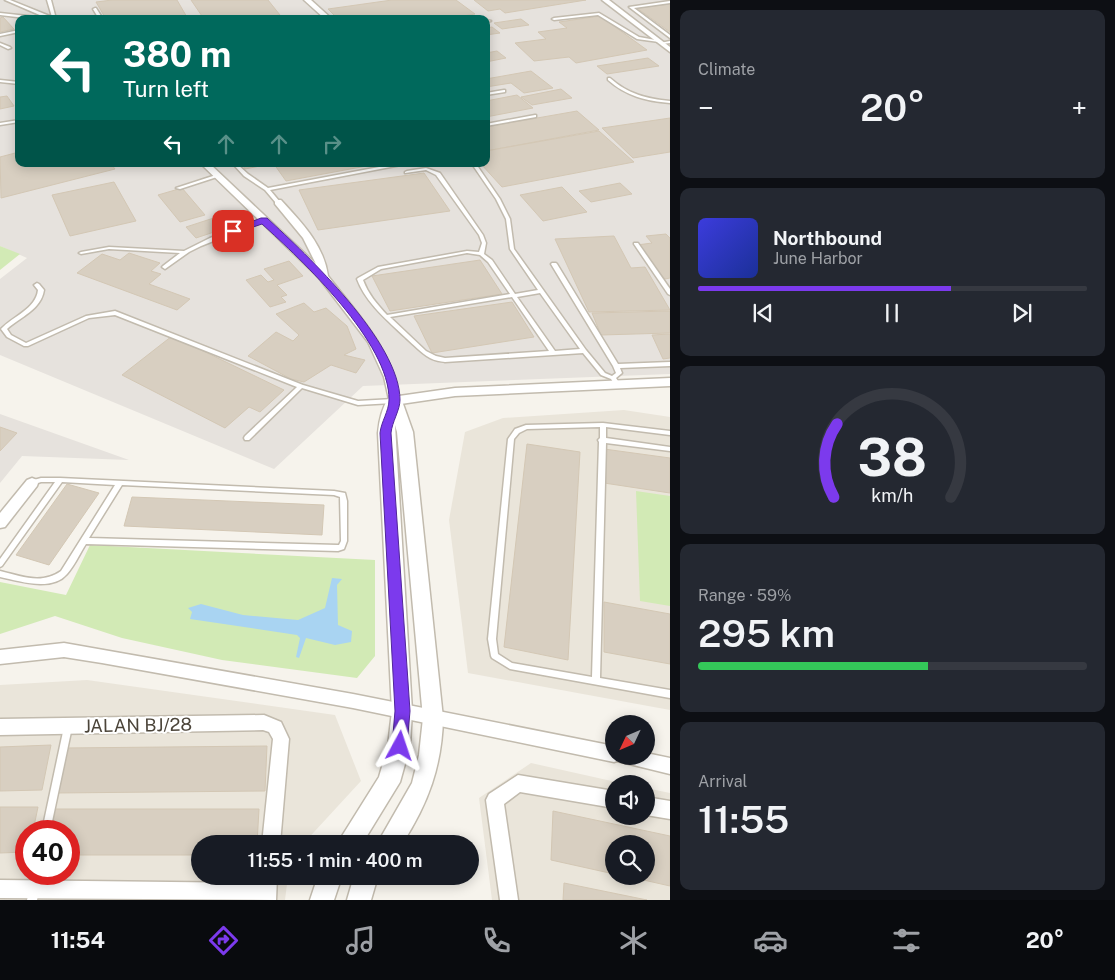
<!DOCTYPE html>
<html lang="en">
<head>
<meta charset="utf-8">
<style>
	:root { --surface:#171b24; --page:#242831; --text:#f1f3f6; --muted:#9ea1a6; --line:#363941; --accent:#7c3aed }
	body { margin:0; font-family:"Public Sans",sans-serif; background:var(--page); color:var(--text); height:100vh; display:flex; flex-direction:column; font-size:19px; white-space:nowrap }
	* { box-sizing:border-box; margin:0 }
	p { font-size:16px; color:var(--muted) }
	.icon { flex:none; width:28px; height:28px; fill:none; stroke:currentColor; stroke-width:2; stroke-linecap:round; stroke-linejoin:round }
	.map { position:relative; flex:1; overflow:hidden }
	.side { display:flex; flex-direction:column; gap:10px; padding:10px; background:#0d0f14; width:445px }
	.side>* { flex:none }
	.top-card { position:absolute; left:15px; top:15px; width:475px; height:152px; border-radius:10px; box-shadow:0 2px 12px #0003; background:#00695c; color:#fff; overflow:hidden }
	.needle { width:32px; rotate:226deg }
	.controls { position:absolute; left:605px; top:715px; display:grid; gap:10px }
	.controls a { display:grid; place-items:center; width:50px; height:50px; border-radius:50%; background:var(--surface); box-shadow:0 2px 12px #0003; font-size:25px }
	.speed { position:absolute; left:15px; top:820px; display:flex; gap:10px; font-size:25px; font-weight:700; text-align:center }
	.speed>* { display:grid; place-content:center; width:65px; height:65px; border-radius:50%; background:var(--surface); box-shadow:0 2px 12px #0003; line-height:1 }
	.speed .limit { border:8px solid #d22; background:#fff; color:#111 }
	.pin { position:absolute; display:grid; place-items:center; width:42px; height:42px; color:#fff; margin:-21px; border-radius:10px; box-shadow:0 2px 8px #0006 }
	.me { position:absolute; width:55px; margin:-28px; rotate:5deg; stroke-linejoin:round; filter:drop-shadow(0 0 4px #0008) }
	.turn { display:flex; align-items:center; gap:18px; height:105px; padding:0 25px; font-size:22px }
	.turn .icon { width:65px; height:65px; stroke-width:2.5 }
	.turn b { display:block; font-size:35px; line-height:42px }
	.lanes { display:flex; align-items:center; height:48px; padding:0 25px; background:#0003; justify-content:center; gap:25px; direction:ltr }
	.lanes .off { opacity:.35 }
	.big { font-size:38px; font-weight:600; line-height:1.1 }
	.side .tile { flex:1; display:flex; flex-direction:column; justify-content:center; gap:8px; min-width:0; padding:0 18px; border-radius:10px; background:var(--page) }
	.side .dial { align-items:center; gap:0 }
	.dial svg { height:130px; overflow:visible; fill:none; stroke:var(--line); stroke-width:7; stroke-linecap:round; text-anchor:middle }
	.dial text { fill:var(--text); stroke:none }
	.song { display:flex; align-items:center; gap:15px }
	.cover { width:60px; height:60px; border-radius:8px; background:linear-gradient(135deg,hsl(240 70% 55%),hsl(230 70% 35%)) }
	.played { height:5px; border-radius:2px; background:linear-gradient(90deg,var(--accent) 65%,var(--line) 65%) }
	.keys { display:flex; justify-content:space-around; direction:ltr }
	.heat { display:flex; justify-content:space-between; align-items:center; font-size:28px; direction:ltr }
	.charge { height:8px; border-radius:4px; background:linear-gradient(90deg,#34c759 59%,var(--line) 0) }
	.trip { position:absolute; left:191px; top:835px; width:288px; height:50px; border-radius:25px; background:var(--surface); box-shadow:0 2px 12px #0003; font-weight:600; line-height:50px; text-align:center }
	.tab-bar { display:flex; height:80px; justify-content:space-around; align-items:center; background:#090b0e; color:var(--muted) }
	.tab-bar .icon { width:35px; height:35px }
	.tab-bar .selected { color:var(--accent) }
	.tab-bar b { font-size:22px; color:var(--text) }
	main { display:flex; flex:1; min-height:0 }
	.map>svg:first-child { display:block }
	.residential { fill:#eae5da; fill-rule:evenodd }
	.industrial { fill:#e6e2dd; fill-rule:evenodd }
	.green { fill:#d2eab5 }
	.water { fill:#a9d4f2 }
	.building { fill:#d8cfc1; stroke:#d3c7b4 }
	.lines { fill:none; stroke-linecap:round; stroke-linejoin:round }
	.service-casing { stroke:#c2bbae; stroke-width:3 }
	.minor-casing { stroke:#c2bbae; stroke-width:3 }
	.tertiary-casing { stroke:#c2bbae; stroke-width:3 }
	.service { fill:#fff; fill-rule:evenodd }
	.minor { fill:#fff; fill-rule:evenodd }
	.tertiary { fill:#fff; fill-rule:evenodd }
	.route { fill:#7c3aed; stroke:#51269a }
	.labels { text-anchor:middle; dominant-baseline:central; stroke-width:4; stroke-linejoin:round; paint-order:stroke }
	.near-street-label { font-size:18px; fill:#4b4439; stroke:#fff }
</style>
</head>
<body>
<main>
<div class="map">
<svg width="670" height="900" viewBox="0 0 670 900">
	<rect width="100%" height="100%" fill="#f6f3ec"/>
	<g class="residential">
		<polygon points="624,410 670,417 670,710 468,673 449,520 465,432 503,418"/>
		<path d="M87,680L335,715L361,781L303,844H200V876H288L285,900H0V685ZM26,831H69V874H26Z"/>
		<path d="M531,763L625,784H614V816H646V788L670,793V900H492L479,798ZM614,844H646V876H614Z"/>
	</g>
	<g class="industrial">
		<path d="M0,0H670V374L363,386L274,469L0,355V279L27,258L0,246ZM19,19H486V164H19Z"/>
		<polygon points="0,414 129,460 22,456 0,483"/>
	</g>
	<g class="green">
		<polygon points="0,246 20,254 0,270"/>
		<polygon points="636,491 670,496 670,606 640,601"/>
		<polygon points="90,545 375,560 375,656 357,678 222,660 122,638 55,616 0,634 0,582 66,595"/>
	</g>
	<polygon class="water" points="332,578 342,579 337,585 338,625 352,631 351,642 335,645 306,638 299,658 296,657 300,638 297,635 190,619 192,612 188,608 201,604 243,615 298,620 325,608"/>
	<g class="building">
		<polygon points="112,0 177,0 188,19 106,19 96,2"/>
		<polygon points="191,0 268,0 280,15 252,19 204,19"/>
		<polygon points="392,0 456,0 475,14 446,19 338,19 328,9"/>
		<polygon points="474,0 586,0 505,13 500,9 488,11"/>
		<polygon points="670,4 670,32 637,8"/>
		<polygon points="600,16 647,50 576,63 569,57 534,61 515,43 546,39 538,32 567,28 559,22"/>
		<polygon points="3,17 14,29 0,32 0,18"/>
		<polygon points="521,19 529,25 502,29 494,23"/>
		<polygon points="492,27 500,33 486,35 486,28"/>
		<polygon points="497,51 506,58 486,62 486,53"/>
		<polygon points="648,58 659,66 607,74 597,66"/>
		<polygon points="531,71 553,88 524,93 511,83 486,87 486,79"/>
		<polygon points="561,89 572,98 532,105 521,97"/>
		<polygon points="517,95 533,108 486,117 486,101"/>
		<polygon points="7,96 14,106 0,109 0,97"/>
		<polygon points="577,111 599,130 486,151 486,127"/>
		<polygon points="670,118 670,152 633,158 602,128"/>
		<polygon points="599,131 634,162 502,187 481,164 486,164 486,151"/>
		<polygon points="19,152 19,164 111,164 115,169 1,198 0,157"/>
		<polygon points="242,164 270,164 245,169"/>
		<polygon points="274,164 377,164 286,181"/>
		<polygon points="424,173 450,211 318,230 299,190"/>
		<polygon points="114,182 136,221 70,236 52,195"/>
		<polygon points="620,183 632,194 591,202 579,191"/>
		<polygon points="562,187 587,212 543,221 520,195"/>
		<polygon points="182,188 205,215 180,222 158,195"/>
		<polygon points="239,213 247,221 196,238 186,227 226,214 228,216"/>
		<polygon points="666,234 670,238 670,278 665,279 637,245 652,243 646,236"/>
		<polygon points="614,236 631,268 645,267 670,310 589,312 555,239"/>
		<polygon points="129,253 160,263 151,271 161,274 149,284 190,299 177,310 77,273 102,254 120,260"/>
		<polygon points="480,260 502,294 390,311 372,276"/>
		<polygon points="289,261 303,276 277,285 287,295 281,297 286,302 270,307 246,280 261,275 268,282 274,280 264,269"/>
		<polygon points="512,302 534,337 432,353 414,316"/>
		<polygon points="304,303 314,312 326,308 347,326 356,349 344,355 365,360 356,373 331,365 304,382 291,379 248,356 276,332 293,341 299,335 276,314"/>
		<polygon points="670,311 670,333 601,335 592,313"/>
		<polygon points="670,334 670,358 663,359 652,335"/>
		<polygon points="172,336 284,390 260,412 249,407 225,428 122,375"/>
		<polygon points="0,427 17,433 0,451"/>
		<polygon points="527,444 580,452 568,660 504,647"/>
		<polygon points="604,449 670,458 670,493 604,483"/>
		<polygon points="67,484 99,493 49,565 16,555"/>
		<polygon points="132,497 324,505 322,535 124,526"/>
		<polygon points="604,602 670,614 670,664 604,652"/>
		<polygon points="51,745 42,790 0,791 0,747"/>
		<polygon points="267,746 265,791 55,793 64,748"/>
		<polygon points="0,807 38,807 33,831 26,831 26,852 0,853"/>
		<polygon points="55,809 259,809 257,844 200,844 200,855 69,855 69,831 51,831"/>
		<polygon points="553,811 670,836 670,886 626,876 646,876 646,844 614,844 614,874 551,860"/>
		<polygon points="564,883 647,900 563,900"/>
	</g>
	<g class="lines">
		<g class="service-casing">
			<g id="service">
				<polygon points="5,0 10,0 52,17 47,0 51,0 56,19 49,19"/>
				<polygon points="670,1 670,3 634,8 670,35 670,38 629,7"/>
				<polygon points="95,8 96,8 103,19 99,19 93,9"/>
				<polygon points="0,13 46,18 48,19 34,19 0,15"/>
				<polygon points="599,13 639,37 661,41 659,42 637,39 598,15 554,20 552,19 554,18"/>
				<polygon points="486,20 491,21 486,22"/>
				<polygon points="19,30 19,32 0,36 0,34"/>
				<polygon points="670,41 670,43 662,44 660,43"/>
				<polygon points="0,43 10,47 11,48 8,49 0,45"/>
				<path d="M608,78H610C628,94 647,99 670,101V103C646,101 626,96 608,80Z"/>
				<polygon points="0,80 19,82 19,84 0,82"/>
				<polygon points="504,90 505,90 505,92 486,95 486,93"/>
				<polygon points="535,115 536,115 536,117 486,126 486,124"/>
				<polygon points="19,120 19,122 0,125 0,123"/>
				<polygon points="233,164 237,164 248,174 268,188 395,164 403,164 401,165 270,190 280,202 278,203 276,203 265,190 244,176"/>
				<path d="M472,164H476L500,199L510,219L514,249L586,350L605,373L612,376L616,373L613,366L551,264L552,263H556L557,264L618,364L670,362V366L620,368L622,373L616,378L618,381L615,383L613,382L611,379L601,375L583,353L445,362C440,361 435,361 430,358C421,353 414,345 406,338C388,321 366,303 357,279L358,278L378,267L467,251L479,252L482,243L479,235L436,175L426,170L405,173V172L407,171L426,168L440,173L483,235L486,243L484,254L492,260L515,294L538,290L510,249L506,219L496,199ZM467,253L480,255L488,262L510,294L387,315C377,304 368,294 363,280L381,269ZM540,293L580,349L555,351L517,297ZM512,297L549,351L445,358L436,356L426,351L390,317Z"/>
				<polygon points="216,175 220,176 180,189 176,188"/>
				<polygon points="262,219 264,219 266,220 201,246 189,252 165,269 162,267 163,266 180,253 109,249 81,254 79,253 81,252 109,247 184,251 210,238"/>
				<polygon points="634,243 638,243 670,289 670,295 668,294 634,244"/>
				<path d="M37,283L39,284L44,290C41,310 20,317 7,329L11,335L26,343L86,316L115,311L303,385L358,401L393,399L396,401L393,403L358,405L302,388L249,440H245L244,438L245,436L297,387L115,315L89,318L28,346H24L7,337L1,329C13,316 36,309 38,290L34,285Z"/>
				<path d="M603,423L670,431V435L606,427V438L670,447V451L606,443L600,678L670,690V698L510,669L492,658L491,656L488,639L508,439L515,429L526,425ZM600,427V438L598,440L599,442L592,677L512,663L498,654L496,639L514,439L519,433L527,429Z"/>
				<path d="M41,478H60L334,491L345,493L347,501V541L344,549L338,551L86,544C80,553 75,565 67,574C52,592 19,581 0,577V571C22,576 41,585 61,571L115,485L62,482L2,566L0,567V559L55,482H41L32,485H30L29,483L30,481ZM122,485L334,495L340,497L341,541L339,545H338L89,538Z"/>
				<polygon points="68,723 71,724 72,727 50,831 42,831 64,727 65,724"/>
				<polygon points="34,874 43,874 37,900 27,900"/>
			</g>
		</g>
		<g class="minor-casing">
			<g id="minor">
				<polygon points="304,0 311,0 332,19 325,19"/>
				<polygon points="602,0 609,0 670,47 670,52"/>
				<path d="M201,164H210L316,264L303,238L275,204V200H281C301,222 324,245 328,276C357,313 391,348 399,396L455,388L670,378V386L455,396L394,405L390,404L384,377L368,342L319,278Z"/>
				<polygon points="32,478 37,480 38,483 37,486 5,527 0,528 0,513 27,480"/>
				<polygon points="64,643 353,694 614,746 614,756 646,756 646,753 670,758 670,774 617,761 614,762 353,708 102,663 64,657 0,664 0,650"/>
				<polygon points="264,715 281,722 289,739 280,844 262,844 273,739 269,732 263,730 0,735 0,719"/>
				<polygon points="518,775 614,791 614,808 520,792 504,804 518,900 500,900 486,800 489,794"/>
				<polygon points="646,797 670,801 670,819 646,815"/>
				<polygon points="259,876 277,876 276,900 0,898 0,880 259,883"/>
			</g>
		</g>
		<g class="tertiary-casing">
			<g id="tertiary">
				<path d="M394,396L399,397L402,401L413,432L443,718C442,766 428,804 402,844H377L412,783L419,755L423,718L397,432L395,425L412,711L410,746L400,782L362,844H337L379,777L388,746L392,711L378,433C379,421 382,408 389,397Z"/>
				<polygon points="318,876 342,876 334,900 310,900"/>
				<polygon points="354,876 378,876 371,900 347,900"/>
			</g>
		</g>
		<use href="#service" class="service"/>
		<use href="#minor" class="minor"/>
		<use href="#tertiary" class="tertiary"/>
	</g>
	<path class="route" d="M261,218H267C307,255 400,342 400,400C400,410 392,422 391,433L410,711L407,746L405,751L400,753L394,751L392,746L395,711L380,433C381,422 389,411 389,400C390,343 302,260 262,224L233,234L228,231Z"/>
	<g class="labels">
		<g class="near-street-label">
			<text transform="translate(138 725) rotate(-1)">JALAN BJ/28</text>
		</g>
	</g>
</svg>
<div class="controls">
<a><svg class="needle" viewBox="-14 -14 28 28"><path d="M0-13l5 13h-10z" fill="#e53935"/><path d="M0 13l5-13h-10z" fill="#9ea1a6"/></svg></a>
<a><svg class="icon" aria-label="sound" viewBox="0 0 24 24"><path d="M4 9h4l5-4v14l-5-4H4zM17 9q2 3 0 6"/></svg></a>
<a><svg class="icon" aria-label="search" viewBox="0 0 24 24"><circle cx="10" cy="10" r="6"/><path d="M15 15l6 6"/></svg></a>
</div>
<div class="speed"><div class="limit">40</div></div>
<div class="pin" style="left:233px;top:231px;background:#d93025"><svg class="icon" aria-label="arrive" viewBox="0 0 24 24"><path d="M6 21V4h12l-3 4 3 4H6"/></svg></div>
<svg class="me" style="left:400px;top:746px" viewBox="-20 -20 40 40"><path d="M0-17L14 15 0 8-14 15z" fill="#7c3aed" stroke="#fff" stroke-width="4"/></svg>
<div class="trip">11:55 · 1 min · 400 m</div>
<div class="top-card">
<div class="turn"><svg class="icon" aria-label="left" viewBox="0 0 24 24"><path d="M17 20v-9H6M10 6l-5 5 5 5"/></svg><div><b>380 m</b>Turn left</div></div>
<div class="lanes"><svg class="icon" aria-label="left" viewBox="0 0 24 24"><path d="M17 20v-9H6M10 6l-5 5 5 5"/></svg><svg class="icon off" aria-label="ahead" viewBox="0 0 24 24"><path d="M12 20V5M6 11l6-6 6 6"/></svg><svg class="icon off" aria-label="ahead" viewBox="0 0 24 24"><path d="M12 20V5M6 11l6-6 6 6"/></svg><svg class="icon off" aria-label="right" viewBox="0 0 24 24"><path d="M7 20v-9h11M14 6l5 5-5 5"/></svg></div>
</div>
</div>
<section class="side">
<div class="tile"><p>Climate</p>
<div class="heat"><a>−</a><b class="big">20°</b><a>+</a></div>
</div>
<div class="tile">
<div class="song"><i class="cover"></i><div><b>Northbound</b><p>June Harbor</p></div></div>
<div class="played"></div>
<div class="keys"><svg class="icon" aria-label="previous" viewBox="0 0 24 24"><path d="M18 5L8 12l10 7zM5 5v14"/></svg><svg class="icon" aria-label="pause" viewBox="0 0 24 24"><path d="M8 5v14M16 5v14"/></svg><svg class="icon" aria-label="next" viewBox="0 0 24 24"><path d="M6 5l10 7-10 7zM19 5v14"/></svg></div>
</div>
<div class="tile dial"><svg viewBox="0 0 100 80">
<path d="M14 69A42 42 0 1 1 86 69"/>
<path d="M14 69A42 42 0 0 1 16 24" stroke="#7c3aed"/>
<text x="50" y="56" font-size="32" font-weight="700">38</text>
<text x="50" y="72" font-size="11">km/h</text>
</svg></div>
<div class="tile"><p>Range · 59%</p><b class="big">295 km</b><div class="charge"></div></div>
<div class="tile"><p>Arrival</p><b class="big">11:55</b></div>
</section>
</main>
<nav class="tab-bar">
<b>11:54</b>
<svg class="icon selected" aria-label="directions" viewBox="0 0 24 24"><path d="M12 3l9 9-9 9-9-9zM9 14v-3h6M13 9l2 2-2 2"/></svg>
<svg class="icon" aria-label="music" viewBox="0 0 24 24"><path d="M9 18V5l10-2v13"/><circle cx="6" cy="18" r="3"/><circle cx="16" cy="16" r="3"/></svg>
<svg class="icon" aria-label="phone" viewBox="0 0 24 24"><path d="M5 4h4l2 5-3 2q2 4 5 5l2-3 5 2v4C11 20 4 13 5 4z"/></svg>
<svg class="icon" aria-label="climate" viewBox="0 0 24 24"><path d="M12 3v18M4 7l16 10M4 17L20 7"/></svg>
<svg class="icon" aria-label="car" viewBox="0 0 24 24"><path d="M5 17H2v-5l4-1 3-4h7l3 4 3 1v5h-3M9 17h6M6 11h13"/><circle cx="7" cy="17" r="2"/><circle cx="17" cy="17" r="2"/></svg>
<svg class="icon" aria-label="filters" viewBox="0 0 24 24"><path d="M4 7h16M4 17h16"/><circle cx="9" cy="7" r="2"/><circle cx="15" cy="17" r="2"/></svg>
<b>20°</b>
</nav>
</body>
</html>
